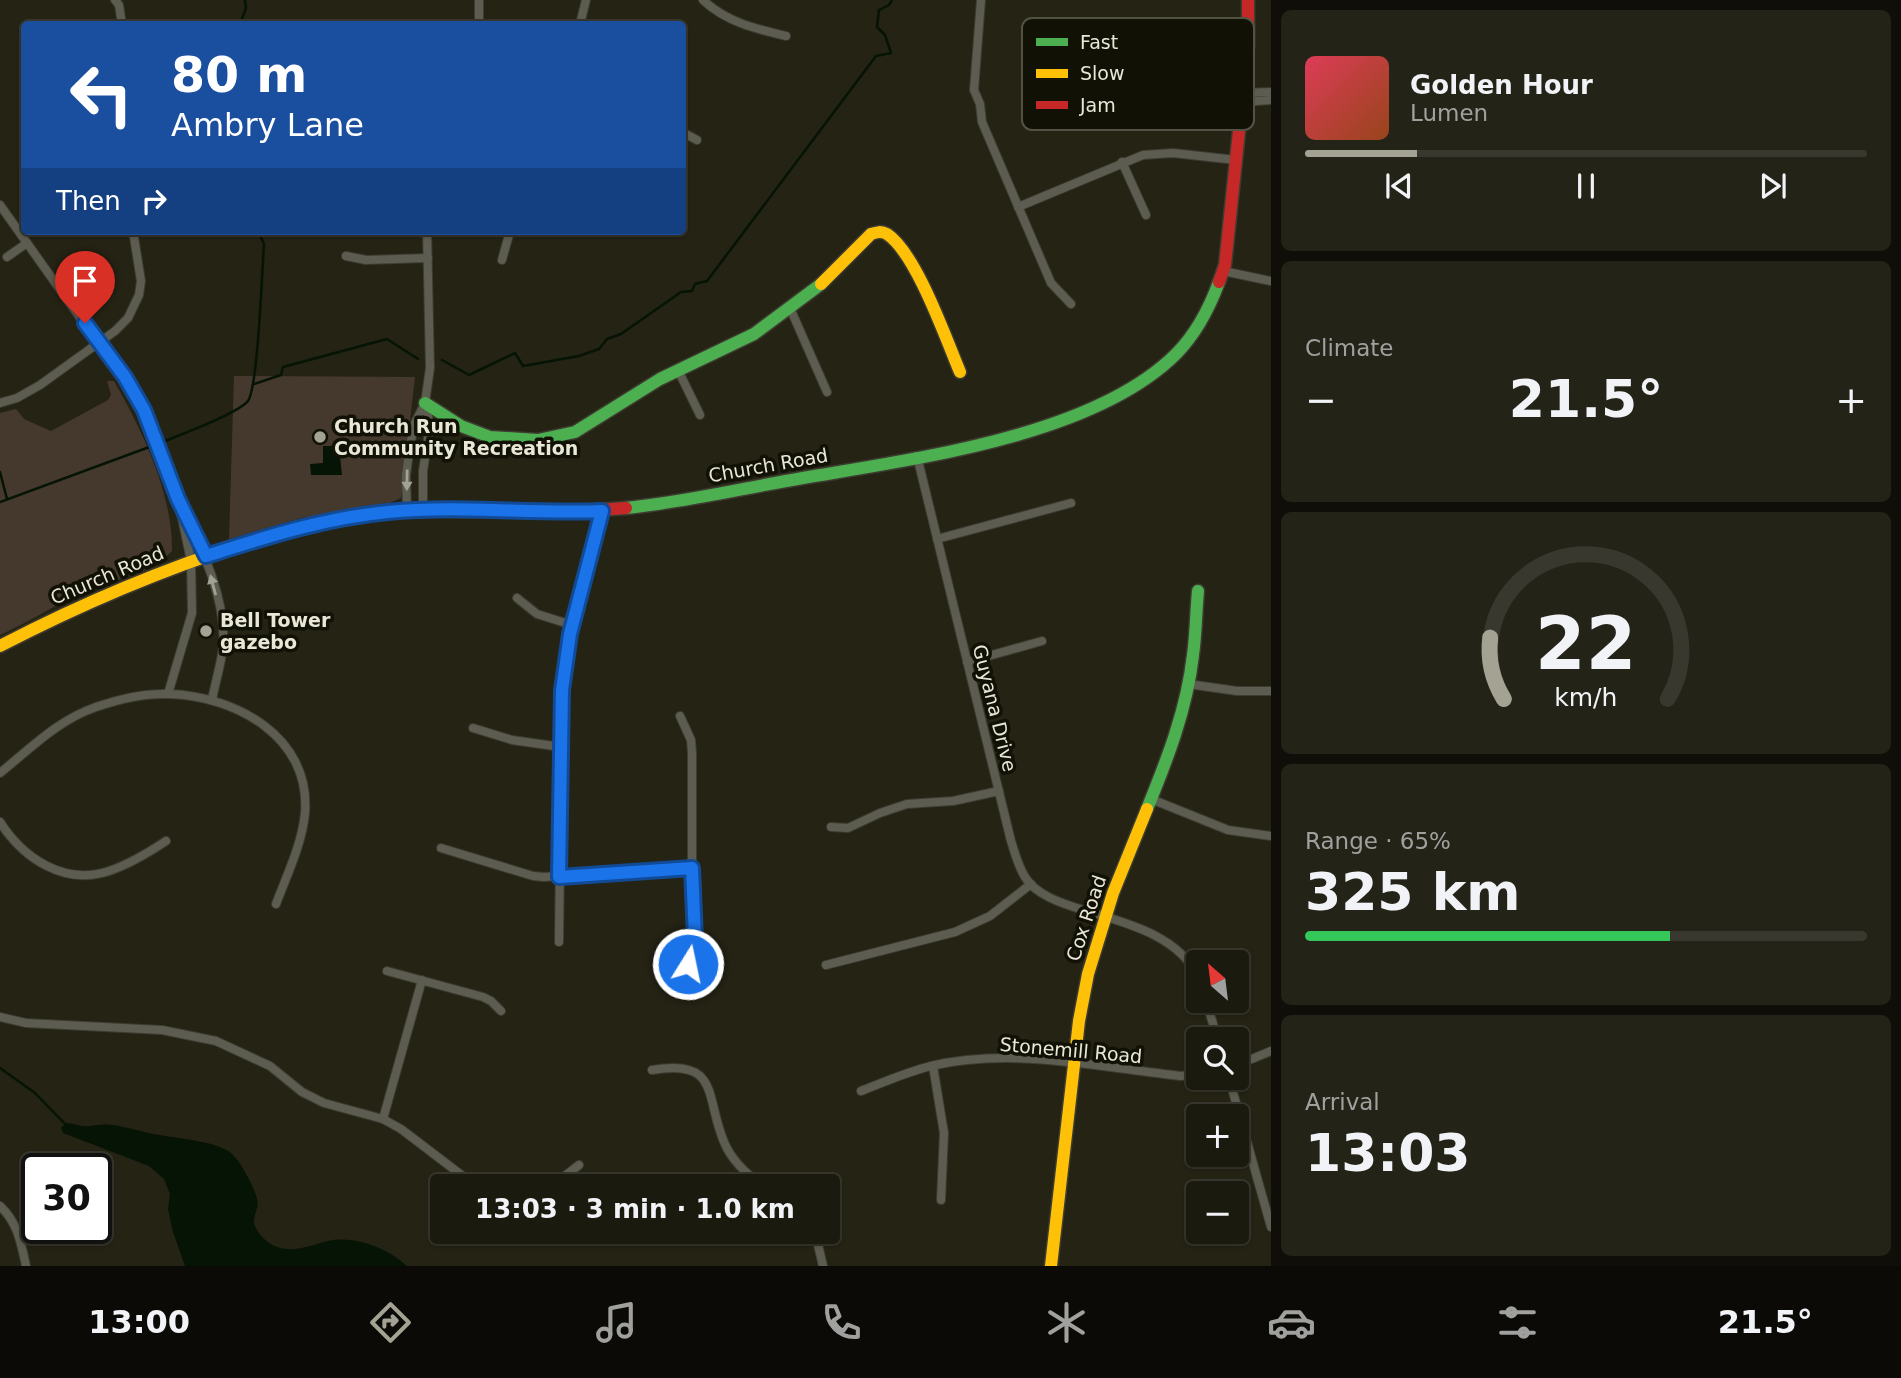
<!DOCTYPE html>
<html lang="en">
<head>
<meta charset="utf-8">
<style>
	:root { --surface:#1b1a0f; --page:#242318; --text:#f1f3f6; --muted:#a0a19e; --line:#39382f; --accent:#a4a393 }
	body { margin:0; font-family:"DejaVu Sans",sans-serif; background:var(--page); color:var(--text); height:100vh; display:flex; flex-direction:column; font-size:26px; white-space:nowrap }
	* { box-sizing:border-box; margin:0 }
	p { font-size:23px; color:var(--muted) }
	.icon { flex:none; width:38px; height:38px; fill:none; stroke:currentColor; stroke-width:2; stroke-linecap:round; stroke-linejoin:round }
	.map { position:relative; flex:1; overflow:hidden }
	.sheet { display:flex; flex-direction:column; gap:10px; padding:10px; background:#0f0e08; width:630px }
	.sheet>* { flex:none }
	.banner { position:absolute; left:21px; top:21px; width:665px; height:214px; border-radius:7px; box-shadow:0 2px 5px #0004,0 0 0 2px var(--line); background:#1a4fa0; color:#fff; overflow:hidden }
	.needle { width:46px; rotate:332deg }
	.buttons { position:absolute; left:1186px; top:950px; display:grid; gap:14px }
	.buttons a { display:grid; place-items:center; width:63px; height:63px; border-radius:7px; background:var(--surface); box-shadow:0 2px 5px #0004,0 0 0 2px var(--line); font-size:35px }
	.speed { position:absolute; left:21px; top:1153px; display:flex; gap:14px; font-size:35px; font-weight:700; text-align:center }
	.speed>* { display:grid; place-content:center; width:91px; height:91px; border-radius:50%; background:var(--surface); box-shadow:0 2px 5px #0004,0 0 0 2px var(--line); line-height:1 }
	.speed .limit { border:4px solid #111; border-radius:10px; background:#fff; color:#111 }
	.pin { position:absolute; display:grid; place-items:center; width:60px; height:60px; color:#fff; margin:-72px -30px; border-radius:50% 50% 50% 0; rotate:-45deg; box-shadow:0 0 7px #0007 }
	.pin .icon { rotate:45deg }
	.me { position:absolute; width:77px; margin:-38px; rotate:10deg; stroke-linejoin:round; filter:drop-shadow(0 0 5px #0008) }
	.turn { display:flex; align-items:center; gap:24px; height:147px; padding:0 35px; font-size:32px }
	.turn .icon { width:91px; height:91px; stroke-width:2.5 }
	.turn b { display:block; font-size:49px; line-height:60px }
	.then { display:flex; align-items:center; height:66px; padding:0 35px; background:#0003; gap:14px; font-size:26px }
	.big { font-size:52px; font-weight:600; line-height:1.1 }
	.sheet .card { flex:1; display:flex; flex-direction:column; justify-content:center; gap:10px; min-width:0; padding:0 24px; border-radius:10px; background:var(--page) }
	.sheet .dial { align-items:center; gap:0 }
	.dial svg { height:182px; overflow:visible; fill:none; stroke:var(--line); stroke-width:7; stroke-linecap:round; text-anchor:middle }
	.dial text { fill:var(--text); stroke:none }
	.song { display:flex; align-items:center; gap:21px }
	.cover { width:84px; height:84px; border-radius:10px; background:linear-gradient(135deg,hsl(350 70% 55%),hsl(20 70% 35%)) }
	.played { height:7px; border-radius:4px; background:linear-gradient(90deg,var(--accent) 20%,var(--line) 20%) }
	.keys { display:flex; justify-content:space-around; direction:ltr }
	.heat { display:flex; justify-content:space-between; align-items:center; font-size:38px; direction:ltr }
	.charge { height:10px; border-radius:5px; background:linear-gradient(90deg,#34c759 65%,var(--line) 0) }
	.trip { position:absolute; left:430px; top:1174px; width:410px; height:70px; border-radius:7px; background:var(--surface); box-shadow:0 2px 5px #0004,0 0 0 2px var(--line); font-weight:600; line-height:70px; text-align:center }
	.tabs { display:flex; height:112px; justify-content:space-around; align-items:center; background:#0b0a06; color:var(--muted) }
	.tabs .icon { width:49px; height:49px }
	.tabs .selected { color:var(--accent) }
	.tabs b { font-size:32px; color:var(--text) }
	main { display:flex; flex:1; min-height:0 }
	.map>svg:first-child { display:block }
	.green { fill:#45392d }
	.water { fill:#051405 }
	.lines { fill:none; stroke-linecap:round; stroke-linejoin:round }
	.stream { stroke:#051405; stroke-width:2.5 }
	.street-casing { stroke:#3e3c31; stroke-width:10 }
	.fast-casing { stroke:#3e3c31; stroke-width:15 }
	.slow-casing { stroke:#3e3c31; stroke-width:15 }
	.jam-casing { stroke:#3e3c31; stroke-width:15 }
	.street { stroke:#5c5c50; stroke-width:8 }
	.fast { stroke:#4caf50; stroke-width:12 }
	.slow { stroke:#ffc107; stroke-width:12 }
	.jam { stroke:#c62828; stroke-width:12 }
	.oneway { fill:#a2a294 }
	.route-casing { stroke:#114b97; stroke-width:18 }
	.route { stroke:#1a73e8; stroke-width:12 }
	.poi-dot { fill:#a4a393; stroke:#121106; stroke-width:2.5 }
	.labels { text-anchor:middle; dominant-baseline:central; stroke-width:7; stroke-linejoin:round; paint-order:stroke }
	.poi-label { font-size:19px; font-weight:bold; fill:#e9e8d7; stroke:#121106; text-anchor:start }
	.street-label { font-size:19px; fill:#e9e8d7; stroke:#121106 }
	.key { fill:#121106; stroke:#525245; stroke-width:2 }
	.key-label { font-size:19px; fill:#e9e8d7 }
</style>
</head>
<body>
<main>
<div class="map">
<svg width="1271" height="1266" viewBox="0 0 1271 1266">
	<rect width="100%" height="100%" fill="#242314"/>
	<g class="green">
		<polygon points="1104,34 1128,93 1061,130 1026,46 1067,49"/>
		<polygon points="234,376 415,377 401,498 385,505 301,518 229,539"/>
		<path d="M107,381H114C142,430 173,494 172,551C148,577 110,579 78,594C52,607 27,623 0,635V413L16,409L24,419L51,431L108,400L111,395Z"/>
	</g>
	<g class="water">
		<polygon points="323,446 352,446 352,455 340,456 342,475 311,475 310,464 323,463"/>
		<path d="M66,1123C72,1123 76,1125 82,1126C92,1127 102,1123 113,1125C129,1127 144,1133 160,1135C179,1139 216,1141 231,1153C240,1160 255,1189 257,1199C259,1207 255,1212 254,1220C253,1230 267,1244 277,1247C295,1253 311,1245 328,1241C355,1235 387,1248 407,1266H185L173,1232L168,1209L170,1194L164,1179L149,1166L63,1133L61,1128Z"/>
	</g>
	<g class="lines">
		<g class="stream">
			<polyline points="240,24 246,8 245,0"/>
			<polyline points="442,360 469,375 515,353 523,366 579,356 599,349 607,339 621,334 681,292 692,291 695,284 707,281 876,56 891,53 885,35 877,27 879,10 889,5 892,0"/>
			<polyline points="254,384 281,375 283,367 387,339 418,359"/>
			<path d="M165,441C182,434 237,414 248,401C258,387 262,270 264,244L258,231"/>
			<polyline points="0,472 7,499"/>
			<polyline points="0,502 152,446"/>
			<polyline points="0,1068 35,1093 66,1125"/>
		</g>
		<g class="street-casing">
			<g id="street">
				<polyline points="115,0 119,5 122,24"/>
				<polyline points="479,0 479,24"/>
				<path d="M703,0C726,22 756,29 786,36"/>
				<polyline points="981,0 974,90 980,104 982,122 1051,283 1071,304"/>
				<polyline points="580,24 586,0"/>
				<polyline points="1243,93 1271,92"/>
				<polyline points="1242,102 1271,100"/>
				<polyline points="682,132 697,140"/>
				<polyline points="1122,162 1146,215"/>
				<polyline points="0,205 137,398 157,439 178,499 191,561 192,613 168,694"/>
				<polyline points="1018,207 1143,155 1173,153 1236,160"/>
				<polyline points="346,256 366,260 428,258"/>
				<polyline points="7,257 27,243"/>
				<polyline points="502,260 510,231"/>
				<polyline points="1223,271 1271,281"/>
				<polyline points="790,308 827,392"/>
				<polyline points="678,370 700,415"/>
				<polyline points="0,403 17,398 40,385 115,331 128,318 139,295 141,281 133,231"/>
				<path d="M917,456L1011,841C1015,853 1018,866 1025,877C1036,895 1061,903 1080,909C1123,922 1178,934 1199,978"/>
				<polyline points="423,510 423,471 430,425 425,403"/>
				<polyline points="407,511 406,476 409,452 414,425 425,403 430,368 427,231"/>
				<path d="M184,512C203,551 227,602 223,647C221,665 215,683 212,700"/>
				<polyline points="937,539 1071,503"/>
				<polyline points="517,598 537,614 572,625"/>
				<polyline points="967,662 1042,641"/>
				<polyline points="1188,684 1237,691 1271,691"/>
				<polyline points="680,716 691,740 692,753 692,900 695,938 688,964"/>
				<polyline points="473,728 512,740 561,747"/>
				<path d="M0,773C31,748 58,720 96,707C119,699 145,693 169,694C236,696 311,737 305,813C302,844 287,875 276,904"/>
				<polyline points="1151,799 1228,830 1271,836"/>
				<path d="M0,822C23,858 64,886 109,871C130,864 148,853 166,841"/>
				<polyline points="831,827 848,828 880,813 907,804 953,801 999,791"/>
				<polyline points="441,848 533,876 544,877 692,868"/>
				<polyline points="559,942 562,690 568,640 602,511"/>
				<polyline points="826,965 955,932 990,916 1031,884"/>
				<polyline points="387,971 483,997 491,1001 501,1011"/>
				<polyline points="1206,1001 1218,1040"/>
				<polyline points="0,1017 26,1023 162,1030 216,1041 270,1066 302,1092 324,1103 383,1119 401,1129 468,1180 492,1186"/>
				<polyline points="1237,1065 1271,1051"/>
				<polyline points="933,1066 944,1133 941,1200"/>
				<path d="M652,1070C720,1058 705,1097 724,1142C732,1161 747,1175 764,1186"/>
				<polyline points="1229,1078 1271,1227"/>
				<path d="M861,1091C884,1082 907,1072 931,1066C1012,1047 1099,1067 1181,1076L1199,1074"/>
				<polyline points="383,1119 422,980"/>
				<polyline points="547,1186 561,1179 579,1165"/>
				<path d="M0,1206C18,1223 21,1243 26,1266"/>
				<polyline points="815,1232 823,1266"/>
			</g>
		</g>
		<g class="fast-casing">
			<g id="fast">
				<polyline points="425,403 461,426 490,437 538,440 575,432 660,379 754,334 821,284"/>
				<path d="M626,508C686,502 744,488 803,478C914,459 1094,436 1176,354C1196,334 1209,309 1219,282"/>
				<path d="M1147,809C1167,760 1187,709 1193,655C1196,634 1196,612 1198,591"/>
			</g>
		</g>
		<g class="slow-casing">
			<g id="slow">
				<path d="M821,284L871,234C877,232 881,231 887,234C916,253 946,339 960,372"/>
				<path d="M0,646C79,605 161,570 246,543C277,534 308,523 339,518C380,511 421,510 462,511"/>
				<polyline points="1051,1266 1079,1021 1088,974 1113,893 1147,809"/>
			</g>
		</g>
		<g class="jam-casing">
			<g id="jam">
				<polyline points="1219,282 1225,265 1248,45 1248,0"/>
				<polyline points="462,511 571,512 626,508"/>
			</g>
		</g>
		<use href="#street" class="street"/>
		<use href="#fast" class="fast"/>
		<use href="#slow" class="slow"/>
		<use href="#jam" class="jam"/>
	</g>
	<defs><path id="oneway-solid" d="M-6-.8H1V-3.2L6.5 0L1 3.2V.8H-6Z" transform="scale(1.75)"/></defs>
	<g class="oneway">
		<use href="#oneway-solid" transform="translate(407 480) rotate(91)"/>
		<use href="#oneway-solid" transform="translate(213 585) rotate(-105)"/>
	</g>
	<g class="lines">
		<g class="route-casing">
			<path id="route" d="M85,323L125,377L144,410L178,499L206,556C266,537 324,518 388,512C459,505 531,514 602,511L570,634L562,690L559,877L692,868L695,938L688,964"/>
		</g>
		<use href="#route" class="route"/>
	</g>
	<g class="poi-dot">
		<circle cx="320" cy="437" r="7"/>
		<circle cx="206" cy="631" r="7"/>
	</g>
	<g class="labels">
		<g class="poi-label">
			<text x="334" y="426">Church Run<tspan x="334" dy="22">Community Recreation</tspan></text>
			<text x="220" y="620">Bell Tower<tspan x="220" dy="22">gazebo</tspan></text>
		</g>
		<g class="street-label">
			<text transform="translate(768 465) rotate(-10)">Church Road</text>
			<text transform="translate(107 575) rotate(-23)">Church Road</text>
			<text transform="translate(995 708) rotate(76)">Guyana Drive</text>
			<text transform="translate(1086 918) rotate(-72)">Cox Road</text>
			<text transform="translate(1071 1050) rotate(5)">Stonemill Road</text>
		</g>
	</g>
	<rect x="1022" y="18" width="232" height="112" rx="10" class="key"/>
	<rect x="1036" y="38" width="32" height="8" fill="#4caf50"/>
	<rect x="1036" y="69" width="32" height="9" fill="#ffc107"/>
	<rect x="1036" y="101" width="32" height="8" fill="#c62828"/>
	<g class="key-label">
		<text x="1080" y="49">Fast</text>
		<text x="1080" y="80">Slow</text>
		<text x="1080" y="112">Jam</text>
	</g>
</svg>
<div class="buttons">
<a><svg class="needle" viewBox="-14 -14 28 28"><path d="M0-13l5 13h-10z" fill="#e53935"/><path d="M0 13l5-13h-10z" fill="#a0a19e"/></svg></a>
<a><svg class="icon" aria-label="search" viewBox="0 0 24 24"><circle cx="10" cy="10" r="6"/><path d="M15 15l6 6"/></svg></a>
<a>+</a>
<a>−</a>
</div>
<div class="speed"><div class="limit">30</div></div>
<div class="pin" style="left:85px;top:323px;background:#d93025"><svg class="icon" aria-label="arrive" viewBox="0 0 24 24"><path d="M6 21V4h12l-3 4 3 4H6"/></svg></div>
<svg class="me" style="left:688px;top:964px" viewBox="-20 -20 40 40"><circle r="17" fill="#1a73e8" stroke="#fff" stroke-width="3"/><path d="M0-11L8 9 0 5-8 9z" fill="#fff"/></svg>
<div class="trip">13:03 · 3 min · 1.0 km</div>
<div class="banner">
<div class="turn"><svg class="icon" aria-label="left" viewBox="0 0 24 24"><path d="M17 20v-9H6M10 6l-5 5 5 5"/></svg><div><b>80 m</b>Ambry Lane</div></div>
<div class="then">Then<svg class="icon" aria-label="right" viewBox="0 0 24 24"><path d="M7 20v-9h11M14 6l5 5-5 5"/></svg></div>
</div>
</div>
<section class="sheet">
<div class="card">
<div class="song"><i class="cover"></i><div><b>Golden Hour</b><p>Lumen</p></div></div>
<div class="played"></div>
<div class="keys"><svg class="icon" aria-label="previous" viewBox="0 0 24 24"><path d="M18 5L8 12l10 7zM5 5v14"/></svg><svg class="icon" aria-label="pause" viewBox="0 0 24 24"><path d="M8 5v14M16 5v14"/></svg><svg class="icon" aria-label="next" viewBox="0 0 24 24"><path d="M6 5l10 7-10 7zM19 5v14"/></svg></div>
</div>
<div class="card"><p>Climate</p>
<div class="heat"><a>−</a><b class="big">21.5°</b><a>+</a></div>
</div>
<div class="card dial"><svg viewBox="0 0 100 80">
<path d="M14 69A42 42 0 1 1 86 69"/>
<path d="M14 69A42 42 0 0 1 8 42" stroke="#a4a393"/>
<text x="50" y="56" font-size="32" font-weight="700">22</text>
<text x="50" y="72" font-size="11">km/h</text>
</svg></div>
<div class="card"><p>Range · 65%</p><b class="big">325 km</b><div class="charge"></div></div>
<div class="card"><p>Arrival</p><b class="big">13:03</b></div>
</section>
</main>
<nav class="tabs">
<b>13:00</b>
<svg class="icon selected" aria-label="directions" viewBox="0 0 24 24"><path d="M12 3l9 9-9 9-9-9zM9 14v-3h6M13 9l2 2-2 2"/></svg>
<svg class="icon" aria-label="music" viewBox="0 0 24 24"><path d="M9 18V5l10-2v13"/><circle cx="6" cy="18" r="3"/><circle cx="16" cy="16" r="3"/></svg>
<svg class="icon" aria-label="phone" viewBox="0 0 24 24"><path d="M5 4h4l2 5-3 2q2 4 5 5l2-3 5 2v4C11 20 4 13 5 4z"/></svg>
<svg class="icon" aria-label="climate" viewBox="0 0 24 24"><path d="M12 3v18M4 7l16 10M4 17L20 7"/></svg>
<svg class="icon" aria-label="car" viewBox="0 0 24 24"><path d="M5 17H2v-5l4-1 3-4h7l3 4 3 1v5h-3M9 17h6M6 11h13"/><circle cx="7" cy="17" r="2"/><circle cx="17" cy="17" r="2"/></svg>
<svg class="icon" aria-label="filters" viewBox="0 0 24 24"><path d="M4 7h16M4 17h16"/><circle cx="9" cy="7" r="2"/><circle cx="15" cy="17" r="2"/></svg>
<b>21.5°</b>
</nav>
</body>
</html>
